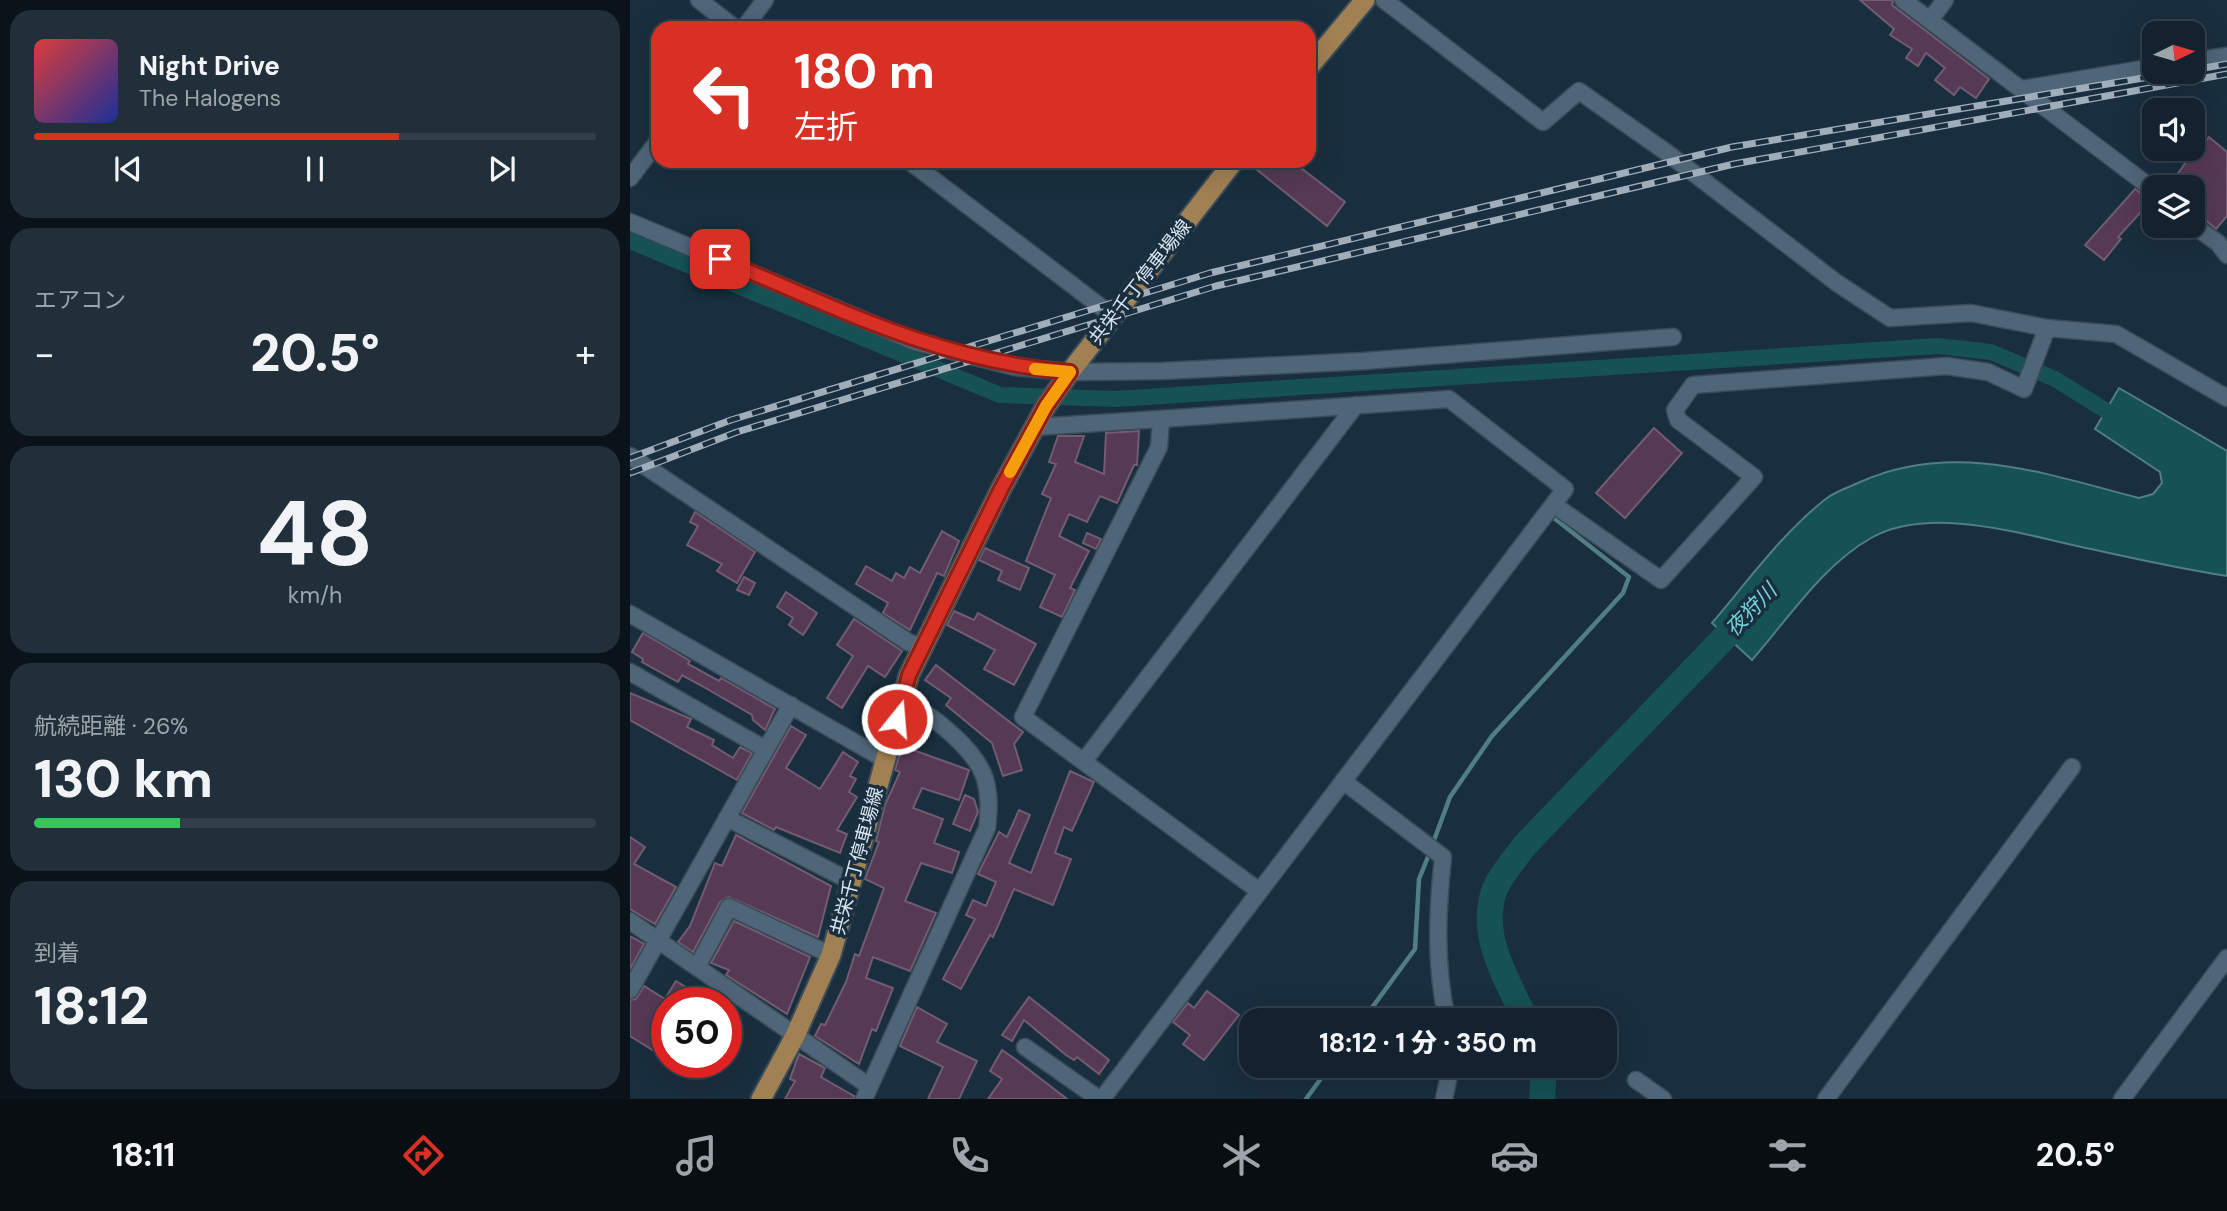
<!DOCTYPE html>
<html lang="ja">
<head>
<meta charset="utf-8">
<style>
	:root { --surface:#13222e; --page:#202f3a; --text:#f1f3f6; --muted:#9da4aa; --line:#323f4a; --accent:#d93025 }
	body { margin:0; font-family:"DM Sans","Noto Sans JP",sans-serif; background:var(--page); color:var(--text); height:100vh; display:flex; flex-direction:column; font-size:26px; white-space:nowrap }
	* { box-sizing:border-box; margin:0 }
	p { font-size:23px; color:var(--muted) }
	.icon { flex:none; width:38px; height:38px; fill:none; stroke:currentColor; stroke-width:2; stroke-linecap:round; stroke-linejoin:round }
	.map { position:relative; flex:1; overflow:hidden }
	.sheet { display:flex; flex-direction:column; gap:10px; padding:10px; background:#0a1319; width:630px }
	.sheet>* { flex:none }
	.banner { position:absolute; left:21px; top:21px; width:665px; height:147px; border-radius:21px; box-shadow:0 7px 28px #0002,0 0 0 2px var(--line); background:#d93025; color:#fff; overflow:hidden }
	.needle { width:46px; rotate:85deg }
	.controls { position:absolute; left:1512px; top:21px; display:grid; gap:14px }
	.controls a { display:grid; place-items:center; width:63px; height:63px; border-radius:14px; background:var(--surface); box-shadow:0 7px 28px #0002,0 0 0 2px var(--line); font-size:35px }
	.speed { position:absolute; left:21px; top:987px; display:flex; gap:14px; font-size:35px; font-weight:700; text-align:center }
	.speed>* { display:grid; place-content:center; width:91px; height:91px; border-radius:50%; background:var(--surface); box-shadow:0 7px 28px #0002,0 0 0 2px var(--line); line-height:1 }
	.speed .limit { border:10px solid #d22; background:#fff; color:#111 }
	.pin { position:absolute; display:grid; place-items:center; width:60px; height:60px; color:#fff; margin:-30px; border-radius:14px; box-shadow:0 4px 10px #0006 }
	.me { position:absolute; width:77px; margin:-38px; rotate:17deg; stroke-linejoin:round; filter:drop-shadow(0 0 5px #0008) }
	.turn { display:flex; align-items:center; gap:24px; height:147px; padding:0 28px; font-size:32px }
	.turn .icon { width:91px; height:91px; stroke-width:2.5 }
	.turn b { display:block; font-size:49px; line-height:60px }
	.big { font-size:52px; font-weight:800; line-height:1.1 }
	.sheet .tile { flex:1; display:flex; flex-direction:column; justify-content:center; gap:10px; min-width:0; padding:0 24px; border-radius:21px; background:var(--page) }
	.sheet .dial { align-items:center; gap:0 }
	.dial b { font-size:91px; line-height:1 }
	.song { display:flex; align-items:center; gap:21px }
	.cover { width:84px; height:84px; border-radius:10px; background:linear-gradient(135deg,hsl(0 70% 55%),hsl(230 70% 35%)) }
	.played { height:7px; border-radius:4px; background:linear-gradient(90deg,var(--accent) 65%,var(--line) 65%) }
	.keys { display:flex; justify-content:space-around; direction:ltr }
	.heat { display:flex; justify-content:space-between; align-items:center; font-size:38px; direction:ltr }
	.charge { height:10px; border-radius:5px; background:linear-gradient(90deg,#34c759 26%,var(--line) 0) }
	.trip { position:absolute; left:609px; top:1008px; width:378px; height:70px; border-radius:21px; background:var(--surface); box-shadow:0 7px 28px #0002,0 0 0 2px var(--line); font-weight:800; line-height:70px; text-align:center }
	.tabs { display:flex; height:112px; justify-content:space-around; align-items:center; background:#080e12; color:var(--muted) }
	.tabs .icon { width:49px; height:49px }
	.tabs .active { color:var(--accent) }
	.tabs b { font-size:32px; color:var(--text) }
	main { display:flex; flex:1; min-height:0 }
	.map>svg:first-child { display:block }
	.water { fill:#155155; stroke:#507e84; stroke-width:2 }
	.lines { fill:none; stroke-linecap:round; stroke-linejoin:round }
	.stream { stroke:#507e84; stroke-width:4.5 }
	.canal { stroke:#155155; stroke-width:16 }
	.river { stroke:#155155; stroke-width:26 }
	.building { fill:#563954; stroke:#715c70; stroke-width:2 }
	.minor-casing { stroke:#3b4c59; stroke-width:19 }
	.major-casing { stroke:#3b4c59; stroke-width:23 }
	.minor { stroke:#4f6578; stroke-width:16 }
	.major { stroke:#a18153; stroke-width:19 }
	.rail-casing { stroke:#9faeba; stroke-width:7 }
	.rail { stroke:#192e3e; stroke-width:4.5; stroke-dasharray:13; stroke-linecap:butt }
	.route-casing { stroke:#8d1f18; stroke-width:18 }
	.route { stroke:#d93025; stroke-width:12 }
	.slow { stroke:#f59e0b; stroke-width:12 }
	.labels { text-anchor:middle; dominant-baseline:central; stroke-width:7; stroke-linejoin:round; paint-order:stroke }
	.street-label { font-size:19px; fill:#d9e6f0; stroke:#192e3e }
	.water-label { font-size:21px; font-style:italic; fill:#74d2d8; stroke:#192e3e }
</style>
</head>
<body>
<main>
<section class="sheet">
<div class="tile">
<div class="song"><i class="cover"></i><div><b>Night Drive</b><p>The Halogens</p></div></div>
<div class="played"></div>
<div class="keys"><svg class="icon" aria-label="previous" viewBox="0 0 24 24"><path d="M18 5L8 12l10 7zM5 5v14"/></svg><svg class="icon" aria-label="pause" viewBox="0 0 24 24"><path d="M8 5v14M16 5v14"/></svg><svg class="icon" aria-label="next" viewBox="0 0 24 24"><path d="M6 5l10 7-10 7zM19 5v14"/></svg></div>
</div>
<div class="tile"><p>エアコン</p>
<div class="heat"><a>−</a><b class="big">20.5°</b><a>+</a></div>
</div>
<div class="tile dial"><b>48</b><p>km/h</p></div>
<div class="tile"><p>航続距離 · 26%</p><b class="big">130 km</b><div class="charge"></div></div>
<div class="tile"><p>到着</p><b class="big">18:12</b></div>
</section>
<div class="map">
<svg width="1597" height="1099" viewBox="0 0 1597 1099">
	<rect width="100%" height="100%" fill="#192e3e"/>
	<path class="water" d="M1489,388L1597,451V576C1551,569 1506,559 1461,549C1397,536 1302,504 1241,538C1193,565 1158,619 1122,660L1082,623C1118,581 1153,532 1197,498C1206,491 1220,487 1230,482C1323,440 1416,474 1509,498L1523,494L1532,483L1530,472L1465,429Z"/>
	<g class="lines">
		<g class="stream">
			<polyline points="803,843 820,797 862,736 993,593 999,577 924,518"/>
			<polyline points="733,1020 785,949 789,879 800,852"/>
			<polyline points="676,1099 700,1066"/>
		</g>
		<polyline class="canal" points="0,241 370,395 485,399 1308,346 1361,352 1425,379 1491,420"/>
		<g class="river">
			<path d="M896,1020C877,980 849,937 864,891C870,875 885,859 895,845L1119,612"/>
			<polyline points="912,1099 914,1066"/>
		</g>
	</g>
	<g class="building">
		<polygon points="1230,0 1263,0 1262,5 1359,79 1346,98 1330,87 1324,95 1305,80 1315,68 1296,53 1288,66 1276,58 1282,49 1260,35 1264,29"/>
		<polygon points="1579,137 1597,152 1597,216 1586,229 1563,209 1563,187 1539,187 1562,153 1565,155"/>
		<polygon points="616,161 662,161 715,202 697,226"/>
		<polygon points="1505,189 1521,201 1488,237 1491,239 1474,260 1455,245"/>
		<polygon points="1024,428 1052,453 995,518 966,493"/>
		<polygon points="509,431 507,465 504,465 487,503 470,496 457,522 439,514 429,536 459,551 440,588 445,590 432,617 410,607 425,575 396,561 421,498 412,494 426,464 419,462 428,436 454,436 445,462 474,474 476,433"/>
		<polygon points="65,512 125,552 107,583 87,571 92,564 57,545 68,526 60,522"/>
		<polygon points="312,531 329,541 314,576 307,573 280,630 253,613 258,603 226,584 236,566 262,581 266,573 274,578 280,567 290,573"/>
		<polygon points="457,533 471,539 466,549 453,543"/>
		<polygon points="355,548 399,568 390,590 368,580 372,571 349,560"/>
		<polygon points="114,577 125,583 119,595 107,590"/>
		<polygon points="156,592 187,613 173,635 159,625 163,618 147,607"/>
		<polygon points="324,611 344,620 348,613 406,644 384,685 354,669 365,650 317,625"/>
		<polygon points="224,619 272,651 255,677 238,666 212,708 197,698 223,656 207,645"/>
		<polygon points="13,633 60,661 58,664 89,681 91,678 145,709 135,730 123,720 122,715 72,686 52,675 48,682 12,662 13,659 2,652"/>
		<polygon points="306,665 393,732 384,744 392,770 373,776 362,743 316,705 321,698 295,680"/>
		<polygon points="0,693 61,719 57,727 84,740 82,745 103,758 110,747 122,753 107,780 0,720"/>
		<polygon points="161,726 176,735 156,768 190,789 213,752 228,762 220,776 226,779 219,792 227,797 207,830 217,834 210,853 146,827 144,830 112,813"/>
		<polygon points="272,746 339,770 329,800 292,788 283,808 313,819 304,843 329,852 322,873 291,863 275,901 306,913 280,971 243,957 236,978 263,988 246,1031 242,1029 229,1064 185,1036 191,1024 195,1025 216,982 225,954 229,956 254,888 235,879 249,842 246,841 255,805 270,772 265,770"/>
		<polygon points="440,771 464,782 442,831 434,827 425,853 441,859 423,905 384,889 363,937 360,935 331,989 313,979 345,919 336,915 343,900 356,906 366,882 348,874 369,832 377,837 389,810 400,815 379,863 401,873"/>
		<polygon points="335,795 344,799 348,812 340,831 323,824"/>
		<polygon points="106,835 201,886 188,937 99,897 90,902 63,952 48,942 60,926 85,863 92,866"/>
		<polygon points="0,837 15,847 4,864 46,887 25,924 0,909"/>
		<polygon points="104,921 180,957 157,1014 96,975 99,970 81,963"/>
		<polygon points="0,936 14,944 0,969"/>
		<polygon points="46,981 81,1003 37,1003 37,1059 0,1036 0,1000 6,999 14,986 35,999"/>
		<polygon points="577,991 609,1015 574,1060 553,1044 560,1035 543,1022 558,1003 564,1008"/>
		<polygon points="399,997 479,1060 469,1074 447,1057 444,1060 436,1055 394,1020 382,1041 372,1035"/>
		<polygon points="287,1007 317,1024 307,1042 347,1061 329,1099 298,1099 313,1067 270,1046"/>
		<polygon points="372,1050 385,1059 437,1099 358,1099 372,1079 360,1071"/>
		<polygon points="169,1054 195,1068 191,1077 224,1096 224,1099 155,1099 165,1081 160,1079"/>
	</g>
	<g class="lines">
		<g class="minor-casing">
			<g id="minor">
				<polyline points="69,0 105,28"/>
				<polyline points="754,0 913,122 949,91 1036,152 1207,283 1260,318 1341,313 1417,328"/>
				<polyline points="1273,0 1524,190"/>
				<polyline points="1300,20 1315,0"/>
				<polyline points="114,28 135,0"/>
				<polyline points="1563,61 1597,56"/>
				<polyline points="1392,89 1524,67"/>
				<polyline points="279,161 483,316"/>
				<polyline points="0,178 28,141"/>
				<polyline points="0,222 286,342 385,367 440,372 533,371 734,361 1043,337"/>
				<polyline points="1563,225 1588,243 1597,255"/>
				<polyline points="405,427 531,419 529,447 393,717 629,891"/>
				<polyline points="0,456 278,642 293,648"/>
				<polyline points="924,505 1031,580 1124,477 1048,420 1045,410 1063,385 1317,366 1358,372 1394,389 1417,328 1486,334 1597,398"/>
				<polyline points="0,614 254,759"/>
				<polyline points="0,672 135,749"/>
				<polyline points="454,761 726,405"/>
				<path d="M713,781L813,857C807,913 805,965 817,1020"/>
				<polyline points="97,818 222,882"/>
				<polyline points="0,921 239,1086"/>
				<polyline points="67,967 99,907 201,955"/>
				<polyline points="0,990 161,705"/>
				<polyline points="395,1047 469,1099"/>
				<polyline points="1006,1080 1033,1099"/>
				<path d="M234,1099L357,828C359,811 360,796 355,779C346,749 300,713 273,700"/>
				<polyline points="472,1099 935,489 819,399 531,419"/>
				<polyline points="814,1099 821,1066"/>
				<polyline points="1196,1099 1442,767"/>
				<polyline points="1492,1099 1597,958"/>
			</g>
		</g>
		<g class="major-casing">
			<g id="major">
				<polyline points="679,67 735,0"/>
				<polyline points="131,1099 165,1036 201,955 279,675 371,489 416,406 440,372 604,161"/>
			</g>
		</g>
		<use href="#minor" class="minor"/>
		<use href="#major" class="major"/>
		<g class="rail-casing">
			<g id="rail">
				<polyline points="1563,70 1597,64"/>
				<polyline points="0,458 101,420 580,273 1102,147 1549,72"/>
				<polyline points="0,473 107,432 586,286 1104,164 1597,74"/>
			</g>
		</g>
		<use href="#rail" class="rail"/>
	</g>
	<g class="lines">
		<g class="route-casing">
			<path id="route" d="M90,259C208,309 310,361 440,372L416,406L371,489L279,675L267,719"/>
		</g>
		<use href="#route" class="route"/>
		<polyline class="slow" points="380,472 416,406 440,372 405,369"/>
	</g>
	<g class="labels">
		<g class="street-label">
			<text transform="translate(510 282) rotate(-52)">共栄千丁停車場線</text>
			<text transform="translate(227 861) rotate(-75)">共栄千丁停車場線</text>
		</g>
		<g class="water-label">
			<text transform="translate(1121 610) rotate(-46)">夜狩川</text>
		</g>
	</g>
</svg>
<div class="controls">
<a><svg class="needle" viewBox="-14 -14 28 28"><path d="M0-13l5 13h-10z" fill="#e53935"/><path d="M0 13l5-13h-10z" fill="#9da4aa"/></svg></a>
<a><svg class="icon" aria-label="sound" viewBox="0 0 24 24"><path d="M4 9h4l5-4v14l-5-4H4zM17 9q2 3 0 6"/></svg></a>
<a><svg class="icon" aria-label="layers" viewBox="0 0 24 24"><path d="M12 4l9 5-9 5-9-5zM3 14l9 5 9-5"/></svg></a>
</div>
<div class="speed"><div class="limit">50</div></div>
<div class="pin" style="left:90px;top:259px;background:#d93025"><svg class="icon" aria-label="arrive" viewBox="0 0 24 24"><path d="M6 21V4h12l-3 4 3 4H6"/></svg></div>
<svg class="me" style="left:267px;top:719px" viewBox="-20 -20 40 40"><circle r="17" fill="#d93025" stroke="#fff" stroke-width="3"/><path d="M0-11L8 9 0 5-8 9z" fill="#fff"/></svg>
<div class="trip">18:12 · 1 分 · 350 m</div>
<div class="banner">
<div class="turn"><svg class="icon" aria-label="left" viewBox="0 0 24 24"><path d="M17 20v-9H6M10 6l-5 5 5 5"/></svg><div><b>180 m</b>左折</div></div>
</div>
</div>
</main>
<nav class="tabs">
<b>18:11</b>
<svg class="icon active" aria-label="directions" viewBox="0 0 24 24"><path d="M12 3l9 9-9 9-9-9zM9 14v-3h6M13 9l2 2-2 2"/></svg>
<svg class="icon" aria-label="music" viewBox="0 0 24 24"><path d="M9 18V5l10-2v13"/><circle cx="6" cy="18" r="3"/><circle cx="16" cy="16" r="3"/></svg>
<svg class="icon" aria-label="phone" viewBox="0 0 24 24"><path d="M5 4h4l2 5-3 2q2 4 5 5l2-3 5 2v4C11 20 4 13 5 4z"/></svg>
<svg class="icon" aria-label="climate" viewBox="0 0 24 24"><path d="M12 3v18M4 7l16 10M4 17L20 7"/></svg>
<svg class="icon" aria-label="car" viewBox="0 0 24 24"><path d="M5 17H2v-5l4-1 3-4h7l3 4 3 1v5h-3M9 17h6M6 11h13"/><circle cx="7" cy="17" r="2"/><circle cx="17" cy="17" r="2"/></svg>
<svg class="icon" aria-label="filters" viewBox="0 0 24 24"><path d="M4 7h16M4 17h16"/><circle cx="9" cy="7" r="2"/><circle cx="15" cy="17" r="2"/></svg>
<b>20.5°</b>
</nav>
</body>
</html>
